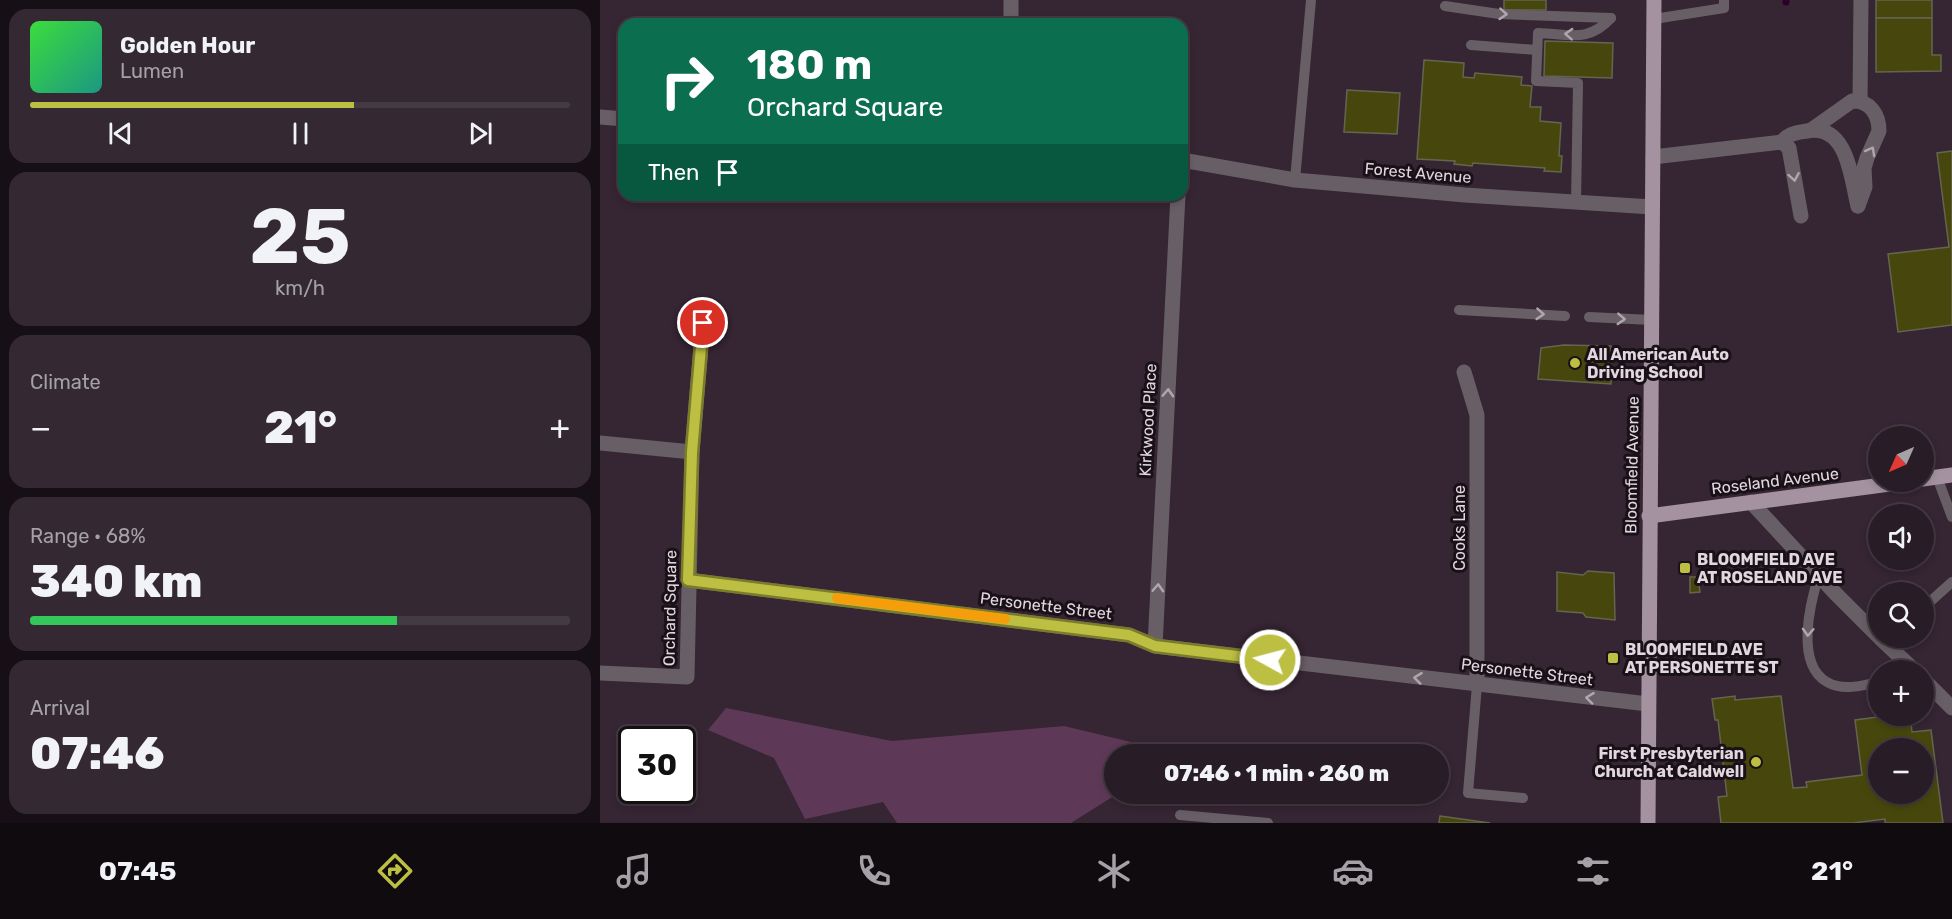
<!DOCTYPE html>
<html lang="en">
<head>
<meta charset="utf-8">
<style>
	:root { --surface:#281c26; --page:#342932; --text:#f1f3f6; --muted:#a5a1a7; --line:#443a43; --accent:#bdbf42 }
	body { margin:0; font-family:Rubik,sans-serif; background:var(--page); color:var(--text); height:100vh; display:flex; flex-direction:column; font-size:22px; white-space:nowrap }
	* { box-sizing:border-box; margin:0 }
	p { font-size:20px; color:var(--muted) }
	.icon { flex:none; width:33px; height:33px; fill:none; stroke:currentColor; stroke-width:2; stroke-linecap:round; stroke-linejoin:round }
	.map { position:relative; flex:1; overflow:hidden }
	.drawer { display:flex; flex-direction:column; gap:9px; padding:9px; background:#160f15; width:600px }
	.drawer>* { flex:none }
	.top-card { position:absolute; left:18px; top:18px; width:570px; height:183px; border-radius:18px; box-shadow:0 3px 9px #0003,0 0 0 2px var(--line); background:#0b6e4f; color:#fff; overflow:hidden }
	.needle { width:39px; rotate:225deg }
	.tools { position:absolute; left:1268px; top:426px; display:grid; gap:12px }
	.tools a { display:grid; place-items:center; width:66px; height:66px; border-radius:50%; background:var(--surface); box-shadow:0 3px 9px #0003,0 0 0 2px var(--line); font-size:30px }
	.speed { position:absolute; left:18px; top:726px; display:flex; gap:12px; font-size:30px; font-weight:700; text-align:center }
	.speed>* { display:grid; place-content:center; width:78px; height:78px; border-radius:50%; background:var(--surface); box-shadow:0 3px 9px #0003,0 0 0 2px var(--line); line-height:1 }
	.speed .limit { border:3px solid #111; border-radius:9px; background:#fff; color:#111 }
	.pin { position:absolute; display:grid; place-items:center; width:51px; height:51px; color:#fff; margin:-26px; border:3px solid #fff; border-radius:50%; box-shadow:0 2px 6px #0007 }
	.me { position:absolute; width:66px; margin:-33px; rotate:277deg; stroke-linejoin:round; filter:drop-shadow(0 0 4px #0008) }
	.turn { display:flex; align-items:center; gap:21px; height:126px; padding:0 30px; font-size:27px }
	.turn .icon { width:78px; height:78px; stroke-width:2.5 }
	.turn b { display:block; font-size:42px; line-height:51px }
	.then { display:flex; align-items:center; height:57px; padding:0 30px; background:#0003; gap:12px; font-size:22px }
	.big { font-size:45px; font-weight:800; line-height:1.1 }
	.drawer .tile { flex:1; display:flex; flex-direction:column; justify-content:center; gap:9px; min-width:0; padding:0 21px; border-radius:18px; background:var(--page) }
	.drawer .dial { align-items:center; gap:0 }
	.dial b { font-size:78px; line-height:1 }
	.song { display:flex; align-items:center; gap:18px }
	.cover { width:72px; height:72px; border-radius:9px; background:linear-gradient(135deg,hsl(120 70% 55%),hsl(170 70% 35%)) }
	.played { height:6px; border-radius:3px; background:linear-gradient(90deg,var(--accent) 60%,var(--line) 60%) }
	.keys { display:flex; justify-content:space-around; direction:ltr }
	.heat { display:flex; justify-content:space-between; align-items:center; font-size:33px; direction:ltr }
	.charge { height:9px; border-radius:4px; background:linear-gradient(90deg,#34c759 68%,var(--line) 0) }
	.trip { position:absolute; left:504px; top:744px; width:345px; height:60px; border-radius:30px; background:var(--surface); box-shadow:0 3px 9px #0003,0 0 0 2px var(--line); font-weight:800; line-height:60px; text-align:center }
	.tab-bar { display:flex; height:96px; justify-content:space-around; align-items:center; background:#100b0f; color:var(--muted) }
	.tab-bar .icon { width:42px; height:42px }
	.tab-bar .on { color:var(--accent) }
	.tab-bar b { font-size:27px; color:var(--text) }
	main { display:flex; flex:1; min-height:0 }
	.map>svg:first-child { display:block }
	.green { fill:#5e3957 }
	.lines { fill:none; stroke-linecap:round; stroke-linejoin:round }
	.stream { stroke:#2c0027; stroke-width:7 }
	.building { fill:#47470d; stroke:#64654f; stroke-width:1.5; fill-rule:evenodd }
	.service { stroke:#685f66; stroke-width:10 }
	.minor { stroke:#685f66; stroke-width:15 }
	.tertiary { stroke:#685f66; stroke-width:15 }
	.primary { stroke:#a492a0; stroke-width:15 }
	.oneway { stroke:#b1a6af }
	.route-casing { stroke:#7b7c2b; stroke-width:15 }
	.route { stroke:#bdbf42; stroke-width:10 }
	.slow { stroke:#f59e0b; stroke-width:10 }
	.poi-dot { fill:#bdbf42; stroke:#191117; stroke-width:2 }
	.labels { text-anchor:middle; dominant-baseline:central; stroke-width:6; stroke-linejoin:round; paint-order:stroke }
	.street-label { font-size:16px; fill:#e2d6df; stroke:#191117 }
	.poi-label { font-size:16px; font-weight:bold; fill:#e2d6df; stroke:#191117; text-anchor:start }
</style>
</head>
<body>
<main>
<section class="drawer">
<div class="tile">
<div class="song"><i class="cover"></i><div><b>Golden Hour</b><p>Lumen</p></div></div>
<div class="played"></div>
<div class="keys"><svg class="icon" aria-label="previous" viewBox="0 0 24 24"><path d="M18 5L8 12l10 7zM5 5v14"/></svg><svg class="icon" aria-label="pause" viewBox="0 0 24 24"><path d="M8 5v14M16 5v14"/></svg><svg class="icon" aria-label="next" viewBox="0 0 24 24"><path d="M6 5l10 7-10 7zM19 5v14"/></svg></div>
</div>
<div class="tile dial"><b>25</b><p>km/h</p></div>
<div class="tile"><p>Climate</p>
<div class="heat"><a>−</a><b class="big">21°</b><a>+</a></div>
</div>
<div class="tile"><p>Range · 68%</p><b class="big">340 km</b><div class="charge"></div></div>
<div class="tile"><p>Arrival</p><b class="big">07:46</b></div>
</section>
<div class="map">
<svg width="1352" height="823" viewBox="0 0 1352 823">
	<rect width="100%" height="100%" fill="#362533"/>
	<polygon class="green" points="126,708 292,741 464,726 531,742 529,754 514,754 514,794 517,794 471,823 297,823 283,802 205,819 174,758 108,730"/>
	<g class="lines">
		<polyline class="stream" points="1186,0 1186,2"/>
	</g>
	<g class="building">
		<rect x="904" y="0" width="42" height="10"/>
		<rect x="1276" y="0" width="56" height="18"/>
		<polygon points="1276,18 1332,18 1332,55 1341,55 1341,71 1276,72"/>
		<polygon points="945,41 1013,43 1012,78 944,76"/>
		<polygon points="824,60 864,63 863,77 874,78 875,73 922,77 921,85 932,86 930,107 941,107 940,121 961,123 959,156 962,156 961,172 944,171 945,168 873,163 872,166 854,164 855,161 817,159"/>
		<polygon points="747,90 800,93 797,134 744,132"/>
		<polygon points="1352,151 1352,325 1298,332 1288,254 1349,247 1337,153"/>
		<polygon points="964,345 1011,346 1011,384 938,379 941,348"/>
		<polygon points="988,571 1014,573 1015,620 986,617 983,613 957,611 957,572 983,575"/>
		<polygon points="1090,577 1098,577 1100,592 1090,593"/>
		<path d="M1135,696V700L1181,696L1193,788L1207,787L1206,782L1262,775L1255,720L1285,716V720L1311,723L1312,732L1331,730L1343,823H1285V819L1253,823H1121L1118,797L1127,796L1118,720H1115L1112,699ZM1278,748H1323V794H1278Z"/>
		<polygon points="840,816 890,823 839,823"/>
	</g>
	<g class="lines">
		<g class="service">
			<polyline points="845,6 899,14 1011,18"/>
			<polyline points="1054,19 1124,8 1124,0"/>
			<polyline points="871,45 937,50"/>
			<polyline points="695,180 711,0"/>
			<path d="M976,203L978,83L936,81L938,33C969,34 988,43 1011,18"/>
			<polyline points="859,310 965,316"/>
			<polyline points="989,317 1052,320"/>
			<polyline points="1337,477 1352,517"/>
			<path d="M1219,575C1210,603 1195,664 1227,682C1242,691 1262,686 1278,682"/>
			<polyline points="1323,608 1352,582"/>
			<polyline points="877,685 868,793 923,798"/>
			<polyline points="580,815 668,823"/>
		</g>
		<g class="minor">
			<polyline points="411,0 411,24"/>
			<polyline points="1260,101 1261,0"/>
			<path d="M1211,130L1252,101C1270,100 1279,115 1279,131L1267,158L1264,168L1265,187L1258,206"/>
			<polyline points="1182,142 1189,148 1201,216"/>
			<path d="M1053,157L1182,142C1189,133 1196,133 1207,131C1248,123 1251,179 1258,206"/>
			<polyline points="864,372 877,415 877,685"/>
			<polyline points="0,443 92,452"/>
			<polyline points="88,580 529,635 555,646 1048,704"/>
			<polyline points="555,646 578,195"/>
			<polyline points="0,673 87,677 92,452 103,323"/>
		</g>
		<g class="tertiary">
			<polyline points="0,117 24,119"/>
			<polyline points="582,160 695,180 865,195 1052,207"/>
			<polyline points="1151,502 1235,593 1278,636"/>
			<polyline points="1280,638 1314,670"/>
			<polyline points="1323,679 1352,708"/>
		</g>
		<g class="primary">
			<polyline points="1323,479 1352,475"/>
			<polyline points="1049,516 1305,482"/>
			<polyline points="1048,823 1054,0"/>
		</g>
	</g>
	<defs><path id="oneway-chevron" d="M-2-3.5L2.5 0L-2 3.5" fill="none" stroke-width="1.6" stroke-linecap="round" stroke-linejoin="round" transform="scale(1.5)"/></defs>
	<g class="oneway">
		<use href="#oneway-chevron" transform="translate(903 14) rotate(4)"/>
		<use href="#oneway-chevron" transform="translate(969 34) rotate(-177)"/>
		<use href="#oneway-chevron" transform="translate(1271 151) rotate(-61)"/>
		<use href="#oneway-chevron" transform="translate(1194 177) rotate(80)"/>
		<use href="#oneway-chevron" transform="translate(940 314) rotate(4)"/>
		<use href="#oneway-chevron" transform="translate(1021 319) rotate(3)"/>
		<use href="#oneway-chevron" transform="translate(568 393) rotate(-87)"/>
		<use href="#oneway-chevron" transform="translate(558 588) rotate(-87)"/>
		<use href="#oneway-chevron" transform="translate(1208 632) rotate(93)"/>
		<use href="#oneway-chevron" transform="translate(818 678) rotate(-173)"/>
		<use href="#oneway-chevron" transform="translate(990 698) rotate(-173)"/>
	</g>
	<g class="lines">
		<g class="route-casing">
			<polyline id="route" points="103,323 92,452 88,580 529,635 555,646 670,660"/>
		</g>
		<use href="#route" class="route"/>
		<polyline class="slow" points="237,598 405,619"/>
	</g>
	<g class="poi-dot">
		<circle cx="975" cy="363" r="6"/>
		<rect x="1079" y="562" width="12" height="12" rx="3"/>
		<rect x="1007" y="652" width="12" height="12" rx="3"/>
		<circle cx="1156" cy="762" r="6"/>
	</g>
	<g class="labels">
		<g class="street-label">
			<text transform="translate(818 173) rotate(5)">Forest Avenue</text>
			<text transform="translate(548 420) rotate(-87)">Kirkwood Place</text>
			<text transform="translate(1032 465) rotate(-89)">Bloomfield Avenue</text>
			<text transform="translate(1175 481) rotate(-7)">Roseland Avenue</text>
			<text transform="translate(859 528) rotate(-90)">Cooks Lane</text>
			<text transform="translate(446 606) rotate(7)">Personette Street</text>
			<text transform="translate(70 608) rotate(-89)">Orchard Square</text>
			<text transform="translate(927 672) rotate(7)">Personette Street</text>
		</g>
		<g class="poi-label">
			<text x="987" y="354">All American Auto<tspan x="987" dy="18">Driving School</tspan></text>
			<text x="1097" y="559">BLOOMFIELD AVE<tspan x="1097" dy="18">AT ROSELAND AVE</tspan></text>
			<text x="1025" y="649">BLOOMFIELD AVE<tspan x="1025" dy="18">AT PERSONETTE ST</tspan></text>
			<text x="1144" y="753" text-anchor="end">First Presbyterian<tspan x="1144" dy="18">Church at Caldwell</tspan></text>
		</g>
	</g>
</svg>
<div class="tools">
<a><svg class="needle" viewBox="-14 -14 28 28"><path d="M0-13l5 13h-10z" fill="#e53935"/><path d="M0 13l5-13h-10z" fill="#a5a1a7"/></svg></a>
<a><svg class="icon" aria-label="sound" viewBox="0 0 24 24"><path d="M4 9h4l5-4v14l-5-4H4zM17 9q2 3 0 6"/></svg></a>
<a><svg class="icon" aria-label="search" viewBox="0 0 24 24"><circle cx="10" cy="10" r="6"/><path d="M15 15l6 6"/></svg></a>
<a>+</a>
<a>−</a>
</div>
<div class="speed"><div class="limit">30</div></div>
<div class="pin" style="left:103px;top:323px;background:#d93025"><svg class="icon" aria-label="arrive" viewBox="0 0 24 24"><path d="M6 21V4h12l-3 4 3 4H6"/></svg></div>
<svg class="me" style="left:670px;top:660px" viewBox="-20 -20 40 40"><circle r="17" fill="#bdbf42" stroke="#fff" stroke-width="3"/><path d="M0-11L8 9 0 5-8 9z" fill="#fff"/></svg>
<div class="trip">07:46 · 1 min · 260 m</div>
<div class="top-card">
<div class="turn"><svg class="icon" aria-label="right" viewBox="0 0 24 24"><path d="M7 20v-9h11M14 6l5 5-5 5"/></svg><div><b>180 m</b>Orchard Square</div></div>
<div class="then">Then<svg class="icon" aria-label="arrive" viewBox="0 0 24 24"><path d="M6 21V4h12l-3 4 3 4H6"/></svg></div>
</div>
</div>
</main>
<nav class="tab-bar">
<b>07:45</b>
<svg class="icon on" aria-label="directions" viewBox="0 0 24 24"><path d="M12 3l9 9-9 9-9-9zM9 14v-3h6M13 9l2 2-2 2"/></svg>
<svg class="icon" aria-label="music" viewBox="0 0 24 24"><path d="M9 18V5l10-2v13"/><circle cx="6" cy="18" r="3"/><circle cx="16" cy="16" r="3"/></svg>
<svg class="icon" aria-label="phone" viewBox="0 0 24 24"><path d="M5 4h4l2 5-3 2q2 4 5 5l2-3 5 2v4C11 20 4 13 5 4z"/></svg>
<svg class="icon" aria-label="climate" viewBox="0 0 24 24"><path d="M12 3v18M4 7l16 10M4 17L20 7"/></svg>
<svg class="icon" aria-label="car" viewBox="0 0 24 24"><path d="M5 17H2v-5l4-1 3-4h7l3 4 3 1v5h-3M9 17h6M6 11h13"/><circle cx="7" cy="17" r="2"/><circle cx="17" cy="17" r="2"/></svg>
<svg class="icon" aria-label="filters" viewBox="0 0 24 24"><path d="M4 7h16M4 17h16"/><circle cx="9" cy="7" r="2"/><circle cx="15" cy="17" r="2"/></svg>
<b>21°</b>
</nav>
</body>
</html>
